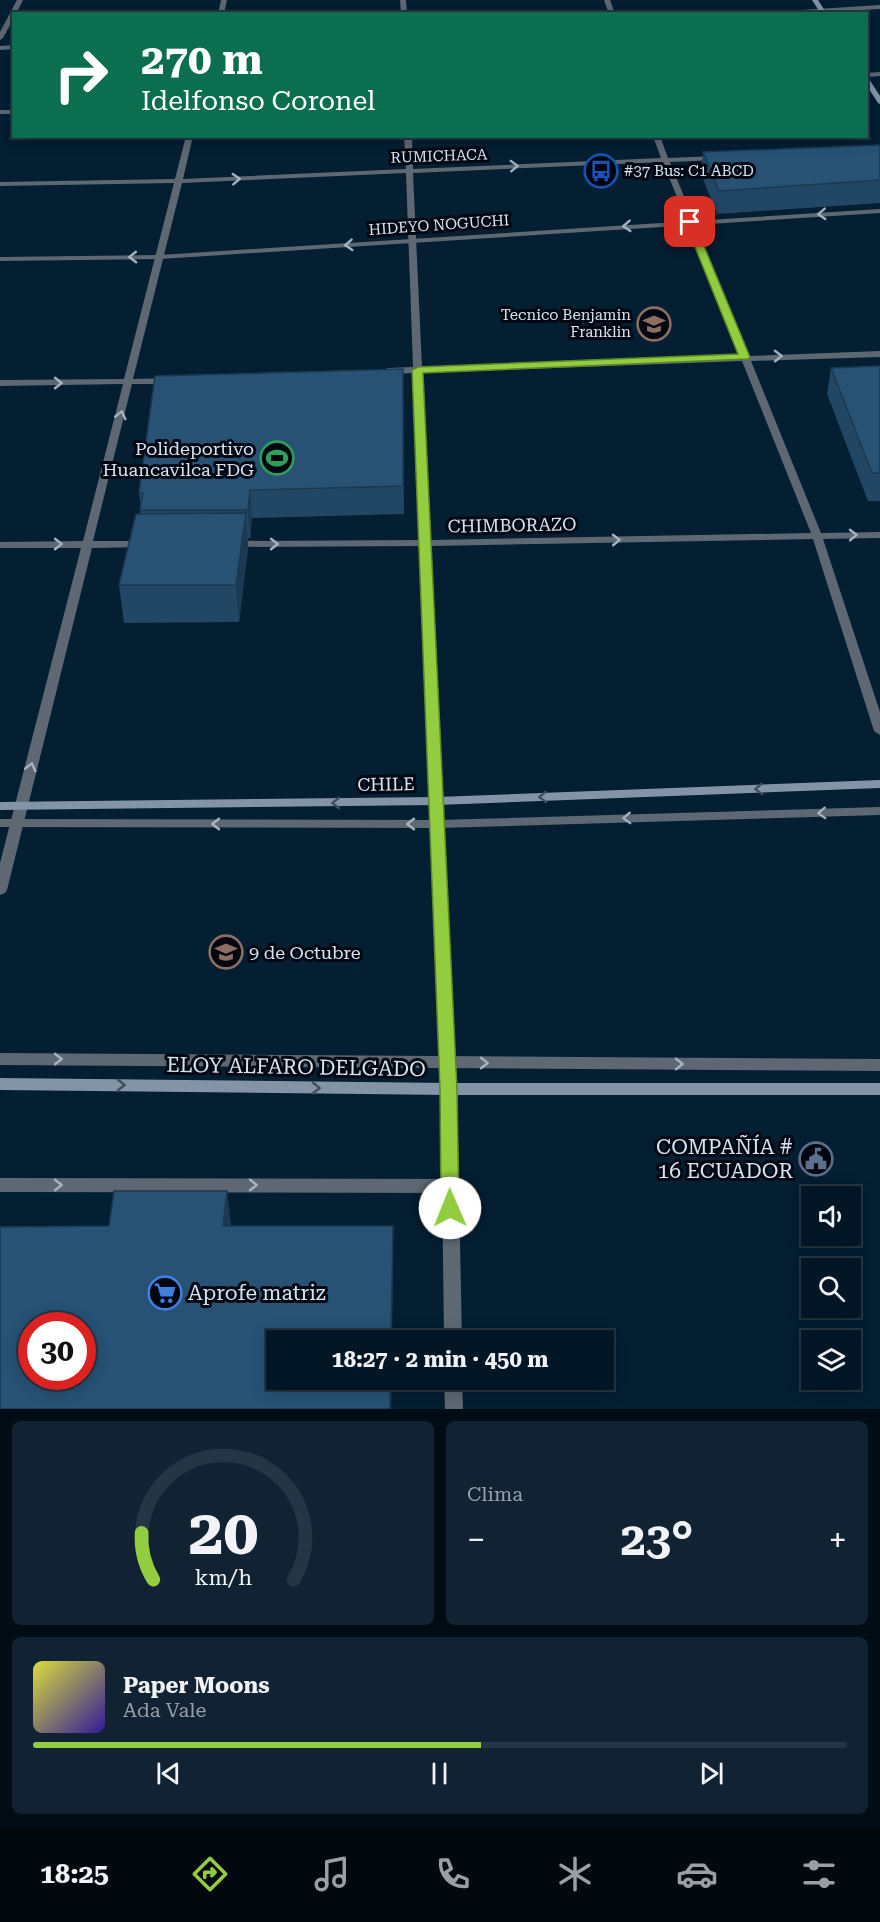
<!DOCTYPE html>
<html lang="es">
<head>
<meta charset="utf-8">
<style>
	:root { --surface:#031626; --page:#112332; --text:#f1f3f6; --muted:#979fa7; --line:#243543; --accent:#92cd3f }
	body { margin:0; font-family:"Roboto Serif",serif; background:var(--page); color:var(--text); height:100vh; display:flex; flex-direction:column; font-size:22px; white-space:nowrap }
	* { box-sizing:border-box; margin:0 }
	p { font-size:20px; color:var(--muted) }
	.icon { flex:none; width:33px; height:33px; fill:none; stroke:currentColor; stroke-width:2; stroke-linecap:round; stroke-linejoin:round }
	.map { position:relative; height:1409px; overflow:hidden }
	.sheet { display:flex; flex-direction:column; gap:12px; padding:12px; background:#020c15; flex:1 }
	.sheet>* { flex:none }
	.banner { position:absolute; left:12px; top:12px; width:856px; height:126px; border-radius:0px; box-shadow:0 3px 15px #0003,0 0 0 2px var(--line); background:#0b6e4f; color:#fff; overflow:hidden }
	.fabs { position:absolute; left:801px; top:1186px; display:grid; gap:12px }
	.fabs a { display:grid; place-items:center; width:60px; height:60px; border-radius:0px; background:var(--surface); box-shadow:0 3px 15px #0003,0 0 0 2px var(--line); font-size:30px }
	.speed { position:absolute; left:18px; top:1312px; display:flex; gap:12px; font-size:30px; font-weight:700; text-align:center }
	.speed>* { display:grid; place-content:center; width:78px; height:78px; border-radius:50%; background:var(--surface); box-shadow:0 3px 15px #0003,0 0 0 2px var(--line); line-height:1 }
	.speed .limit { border:9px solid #d22; background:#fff; color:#111 }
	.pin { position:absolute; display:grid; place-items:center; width:51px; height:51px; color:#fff; margin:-26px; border-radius:12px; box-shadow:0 3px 9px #0006 }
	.me { position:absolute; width:66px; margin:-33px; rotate:359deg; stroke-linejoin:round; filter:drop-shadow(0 0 4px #0008) }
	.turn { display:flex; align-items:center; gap:21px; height:126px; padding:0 30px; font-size:27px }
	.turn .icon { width:78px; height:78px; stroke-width:2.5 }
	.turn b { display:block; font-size:42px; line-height:51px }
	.big { font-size:45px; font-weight:700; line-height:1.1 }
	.sheet .widget { flex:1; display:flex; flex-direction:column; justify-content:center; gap:9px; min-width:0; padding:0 21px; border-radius:9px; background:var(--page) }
	.sheet .dial { align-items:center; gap:0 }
	.dial svg { height:156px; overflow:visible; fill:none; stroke:var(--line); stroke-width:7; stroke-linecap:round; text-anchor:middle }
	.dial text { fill:var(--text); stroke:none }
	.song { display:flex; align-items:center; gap:18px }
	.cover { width:72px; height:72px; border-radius:9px; background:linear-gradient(135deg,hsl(60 70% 55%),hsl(250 70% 35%)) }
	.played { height:6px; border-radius:3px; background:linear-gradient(90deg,var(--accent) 55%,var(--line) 55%) }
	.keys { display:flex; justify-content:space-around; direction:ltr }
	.heat { display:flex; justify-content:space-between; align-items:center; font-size:33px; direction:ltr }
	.sheet .tiles { flex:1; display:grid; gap:12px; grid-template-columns:1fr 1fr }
	.widget:last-child { grid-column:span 2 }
	.trip { position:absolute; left:266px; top:1330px; width:348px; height:60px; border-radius:0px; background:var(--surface); box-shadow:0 3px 15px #0003,0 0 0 2px var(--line); font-weight:700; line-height:60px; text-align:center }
	.menu { display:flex; height:96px; justify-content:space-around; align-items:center; background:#01090f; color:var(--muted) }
	.menu .icon { width:42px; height:42px }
	.menu .current { color:var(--accent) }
	.menu b { font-size:27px; color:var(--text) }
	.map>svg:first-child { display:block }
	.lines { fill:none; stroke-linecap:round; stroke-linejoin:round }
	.service { fill:#5d6873; fill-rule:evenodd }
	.minor { fill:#5d6873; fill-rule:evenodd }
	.tertiary { fill:#5d6873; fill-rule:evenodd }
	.secondary { fill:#8294a6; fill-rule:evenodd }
	.wall { fill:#224764 }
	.shaded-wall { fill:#1b3951 }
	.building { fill:#275274; stroke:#1b3951; stroke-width:1.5; fill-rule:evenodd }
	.oneway { stroke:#a5b3bf }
	.oneway2 { stroke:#424e5b }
	.route { fill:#92cd3f; stroke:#5f8529; stroke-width:1.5 }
	.labels { text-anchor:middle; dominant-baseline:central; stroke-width:6; stroke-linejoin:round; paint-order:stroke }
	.far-street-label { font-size:15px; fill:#d5e5f2; stroke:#010710 }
	.far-poi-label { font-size:15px; fill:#d5e5f2; stroke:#010710; text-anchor:start }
	.poi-label { font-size:18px; fill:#d5e5f2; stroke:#010710; text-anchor:end }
	.street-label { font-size:18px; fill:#d5e5f2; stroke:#010710 }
	.near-street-label { font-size:21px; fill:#d5e5f2; stroke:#010710 }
	.near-poi-label { font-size:21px; fill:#d5e5f2; stroke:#010710; text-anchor:end }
</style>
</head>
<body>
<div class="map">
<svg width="880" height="1409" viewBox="0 0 880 1409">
	<rect width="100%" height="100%" fill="#041e32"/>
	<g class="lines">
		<g class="service">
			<polygon points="880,807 880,815 438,828 0,827 0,819 438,820"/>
			<polygon points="0,1053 880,1059 880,1071 0,1065"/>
			<polygon points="0,1178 450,1179 456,1181 458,1186 456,1191 450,1193 0,1192"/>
		</g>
		<g class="minor">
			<polygon points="17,0 23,0 16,14 14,14 14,18 3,38 0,40 0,32"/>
			<polygon points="221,0 227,0 224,14 218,14"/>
			<polygon points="400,0 406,0 407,14 401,14"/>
			<polygon points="604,0 610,0 615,14 609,14"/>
			<polygon points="880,5 880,9 787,14 739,14"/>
			<polygon points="14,45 14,49 0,50 0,46"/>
			<polygon points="880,72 880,76 867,77 867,73"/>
			<rect x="0" y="110" width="14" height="4"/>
			<path d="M186,136H193L183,179L406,169L404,136H412L413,169L661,158L653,136H660L668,158L717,156L721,158L717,160L670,162L749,356L880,351V357L751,361L821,533L880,532V538L823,539L880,712V735L874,731L813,539L431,546L457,1089L462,1341H444L441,1089L420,546L232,547L227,544L232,541L420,540L414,373L388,374L383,371L388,368L413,367L406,173L182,183L133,379L170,378L175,381L170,384H132L93,541H146L151,544L146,547L92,548L7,890L5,893L0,895V863L81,548H0V542L83,541L123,384L0,386V380L124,379L174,183L0,186V182L175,179ZM663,162L740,356L422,367L413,173ZM742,361L811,533L431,540L423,373Z"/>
			<polygon points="444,1380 462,1380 463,1409 445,1409"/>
		</g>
		<polygon class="tertiary" points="880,209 880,213 160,259 0,261 0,257 160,255"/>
		<g class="secondary">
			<polygon points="812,0 818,0 827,14 821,14"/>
			<polygon points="867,78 869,79 880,96 880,104 878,103 867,86"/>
			<polygon points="880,780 880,788 437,805 0,810 0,802 437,797"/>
			<polygon points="0,1078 449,1083 880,1083 880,1095 449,1095 0,1090"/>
		</g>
	</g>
	<g class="wall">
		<polygon points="880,145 880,203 717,214 701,174 703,152"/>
		<polygon points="880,366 880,501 868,501 827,394 831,368"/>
		<polygon points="403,369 404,514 252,518 250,538 248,538 248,549 239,622 124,623 119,585 140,514 141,506 139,493"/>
	</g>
	<g class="shaded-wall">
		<polygon points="250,490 252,518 250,538 248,510"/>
		<polygon points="246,513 248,549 239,622 236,585"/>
		<polygon points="227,1191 231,1224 227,1259 223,1226"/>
		<polygon points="393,1226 393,1258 392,1341 391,1341"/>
		<polygon points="390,1380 392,1380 391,1409 390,1409"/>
	</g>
	<g class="building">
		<polygon points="880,145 880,180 719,191 703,152"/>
		<polygon points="880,366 880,473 872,473 831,368"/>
		<polygon points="403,369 403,486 250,490 248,510 140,510 143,493 139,493 155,376"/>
		<polygon points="246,513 236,585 119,585 136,514"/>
		<path d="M114,1191H227L223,1226H393L391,1341H276V1380H390V1409H0V1227L109,1226ZM32,1326H82V1377H32Z"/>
	</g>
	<defs><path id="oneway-chevron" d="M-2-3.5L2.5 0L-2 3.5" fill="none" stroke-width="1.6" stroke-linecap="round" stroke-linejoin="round" transform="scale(1.5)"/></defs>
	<g class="oneway">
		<use href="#oneway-chevron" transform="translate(514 166) rotate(-2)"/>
		<use href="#oneway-chevron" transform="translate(236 179) rotate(-3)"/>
		<use href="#oneway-chevron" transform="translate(822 214) rotate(177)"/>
		<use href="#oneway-chevron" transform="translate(627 226) rotate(176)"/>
		<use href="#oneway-chevron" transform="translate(349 245) rotate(176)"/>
		<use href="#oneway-chevron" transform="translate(133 257) rotate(179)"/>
		<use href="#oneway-chevron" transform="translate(778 356) rotate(-1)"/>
		<use href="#oneway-chevron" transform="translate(58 383)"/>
		<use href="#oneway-chevron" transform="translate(121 415) rotate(-76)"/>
		<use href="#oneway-chevron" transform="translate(853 535) rotate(-1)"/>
		<use href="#oneway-chevron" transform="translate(616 540) rotate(-1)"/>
		<use href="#oneway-chevron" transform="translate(58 544)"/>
		<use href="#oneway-chevron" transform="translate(274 544)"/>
		<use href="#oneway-chevron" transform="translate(31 767) rotate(-76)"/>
		<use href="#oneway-chevron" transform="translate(822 813) rotate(178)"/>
		<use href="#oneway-chevron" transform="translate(627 818) rotate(178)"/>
		<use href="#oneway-chevron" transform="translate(216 824) rotate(-180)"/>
		<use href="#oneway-chevron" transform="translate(411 824) rotate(-180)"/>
		<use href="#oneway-chevron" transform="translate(58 1059)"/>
		<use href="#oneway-chevron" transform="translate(484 1063)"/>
		<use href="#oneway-chevron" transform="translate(679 1064)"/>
		<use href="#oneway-chevron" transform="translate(58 1185)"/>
		<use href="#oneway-chevron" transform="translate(253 1185)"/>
	</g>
	<g class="oneway2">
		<use href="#oneway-chevron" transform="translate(759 789) rotate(178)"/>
		<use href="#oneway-chevron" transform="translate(543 797) rotate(178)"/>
		<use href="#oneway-chevron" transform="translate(336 803) rotate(179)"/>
		<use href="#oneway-chevron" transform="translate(121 1085) rotate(1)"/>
		<use href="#oneway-chevron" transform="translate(316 1088) rotate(1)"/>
	</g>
	<polygon class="route" points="690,219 694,222 750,357 748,359 423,373 457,1089 459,1208 457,1213 450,1216 444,1213 441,1208 440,1089 412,370 418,367 738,354 685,222"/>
	<defs>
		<g id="bus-ring" transform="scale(1.725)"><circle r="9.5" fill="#010710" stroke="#1a4fb4" stroke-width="1.5"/><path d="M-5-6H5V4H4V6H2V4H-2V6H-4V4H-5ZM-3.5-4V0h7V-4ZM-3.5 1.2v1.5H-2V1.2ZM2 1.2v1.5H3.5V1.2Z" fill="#1a4fb4"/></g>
		<g id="school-ring" transform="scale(1.725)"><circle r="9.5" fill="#010710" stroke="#8d6e63" stroke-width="1.5"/><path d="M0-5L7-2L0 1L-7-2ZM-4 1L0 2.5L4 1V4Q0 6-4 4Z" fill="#8d6e63"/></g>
		<g id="stadium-ring" transform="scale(1.725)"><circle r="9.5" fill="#010710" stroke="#2e9e5b" stroke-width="1.5"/><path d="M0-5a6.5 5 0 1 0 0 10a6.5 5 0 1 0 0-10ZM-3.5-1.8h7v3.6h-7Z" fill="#2e9e5b"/></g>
		<g id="civic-ring" transform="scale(1.725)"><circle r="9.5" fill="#010710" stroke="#5c6f8a" stroke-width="1.5"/><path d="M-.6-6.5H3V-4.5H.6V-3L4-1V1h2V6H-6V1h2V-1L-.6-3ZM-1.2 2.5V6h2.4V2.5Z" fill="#5c6f8a"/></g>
		<g id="supermarket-ring" transform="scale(1.725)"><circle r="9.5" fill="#010710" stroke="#3f7fe0" stroke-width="1.5"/><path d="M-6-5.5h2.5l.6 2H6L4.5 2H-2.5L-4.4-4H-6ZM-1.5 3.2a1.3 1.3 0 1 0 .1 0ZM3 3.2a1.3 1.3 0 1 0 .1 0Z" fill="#3f7fe0"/></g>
	</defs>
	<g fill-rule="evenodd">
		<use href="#bus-ring" x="601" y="171"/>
		<use href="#school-ring" x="654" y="324"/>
		<use href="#stadium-ring" x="277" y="458"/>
		<use href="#school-ring" x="226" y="952"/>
		<use href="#civic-ring" x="816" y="1159"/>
		<use href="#supermarket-ring" x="165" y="1293"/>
	</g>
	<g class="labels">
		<g class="far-street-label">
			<text transform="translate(439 156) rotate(-2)">RUMICHACA</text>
			<text transform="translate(439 225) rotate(-4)">HIDEYO NOGUCHI</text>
		</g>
		<g class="far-poi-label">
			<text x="624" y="171">#37 Bus: C1 ABCD</text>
			<text x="631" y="315" text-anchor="end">Tecnico Benjamin<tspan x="631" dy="17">Franklin</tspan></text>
		</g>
		<g class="poi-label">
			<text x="254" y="448">Polideportivo<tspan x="254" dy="21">Huancavilca FDG</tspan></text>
			<text x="249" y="952" text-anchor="start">9 de Octubre</text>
		</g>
		<g class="street-label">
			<text transform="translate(512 525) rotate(-1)">CHIMBORAZO</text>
			<text transform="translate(386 784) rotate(-1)">CHILE</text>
		</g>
		<g class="near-street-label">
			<text transform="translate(296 1067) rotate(1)">ELOY ALFARO DELGADO</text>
		</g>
		<g class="near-poi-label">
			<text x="793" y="1147">COMPAÑÍA #<tspan x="793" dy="24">16 ECUADOR</tspan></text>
			<text x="188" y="1293" text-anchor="start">Aprofe matriz</text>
		</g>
	</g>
</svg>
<div class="fabs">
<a><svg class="icon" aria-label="sound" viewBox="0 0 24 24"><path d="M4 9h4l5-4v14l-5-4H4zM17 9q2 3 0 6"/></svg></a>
<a><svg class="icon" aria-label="search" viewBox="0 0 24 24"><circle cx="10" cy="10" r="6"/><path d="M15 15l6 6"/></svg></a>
<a><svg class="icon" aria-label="layers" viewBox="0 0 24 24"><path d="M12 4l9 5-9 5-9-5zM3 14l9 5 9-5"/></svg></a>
</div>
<div class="speed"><div class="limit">30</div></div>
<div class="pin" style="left:690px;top:222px;background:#d93025"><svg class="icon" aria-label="arrive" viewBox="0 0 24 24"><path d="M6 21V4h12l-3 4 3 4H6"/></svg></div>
<svg class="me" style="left:450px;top:1208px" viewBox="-20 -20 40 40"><circle r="19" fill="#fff"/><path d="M0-13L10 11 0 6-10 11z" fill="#92cd3f"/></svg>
<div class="trip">18:27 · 2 min · 450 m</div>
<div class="banner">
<div class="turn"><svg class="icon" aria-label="right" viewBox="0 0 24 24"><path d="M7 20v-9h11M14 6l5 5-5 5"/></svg><div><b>270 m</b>Idelfonso Coronel</div></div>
</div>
</div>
<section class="sheet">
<div class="tiles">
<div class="widget dial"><svg viewBox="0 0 100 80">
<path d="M14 69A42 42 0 1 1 86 69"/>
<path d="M14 69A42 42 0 0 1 8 45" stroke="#92cd3f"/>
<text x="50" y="56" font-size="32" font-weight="700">20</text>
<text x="50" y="72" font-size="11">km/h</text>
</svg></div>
<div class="widget"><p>Clima</p>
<div class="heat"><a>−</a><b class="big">23°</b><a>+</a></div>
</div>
<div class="widget">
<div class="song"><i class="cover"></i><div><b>Paper Moons</b><p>Ada Vale</p></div></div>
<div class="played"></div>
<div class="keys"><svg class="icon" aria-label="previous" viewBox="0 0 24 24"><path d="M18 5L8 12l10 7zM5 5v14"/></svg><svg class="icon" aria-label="pause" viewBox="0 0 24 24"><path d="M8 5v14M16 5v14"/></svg><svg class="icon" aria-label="next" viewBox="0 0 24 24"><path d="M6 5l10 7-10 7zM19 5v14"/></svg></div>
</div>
</div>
</section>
<nav class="menu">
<b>18:25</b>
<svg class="icon current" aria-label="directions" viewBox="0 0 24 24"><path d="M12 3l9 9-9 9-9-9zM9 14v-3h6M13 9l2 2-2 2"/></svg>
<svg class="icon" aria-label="music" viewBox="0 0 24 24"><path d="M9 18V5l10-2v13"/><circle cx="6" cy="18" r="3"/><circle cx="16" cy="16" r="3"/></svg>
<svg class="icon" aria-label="phone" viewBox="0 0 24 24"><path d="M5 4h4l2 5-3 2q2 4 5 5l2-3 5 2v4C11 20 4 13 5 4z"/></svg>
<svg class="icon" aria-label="climate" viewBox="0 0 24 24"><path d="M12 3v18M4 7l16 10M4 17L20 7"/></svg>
<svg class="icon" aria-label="car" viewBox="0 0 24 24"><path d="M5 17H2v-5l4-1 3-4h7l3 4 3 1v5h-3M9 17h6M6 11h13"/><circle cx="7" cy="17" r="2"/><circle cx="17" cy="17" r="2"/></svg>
<svg class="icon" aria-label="filters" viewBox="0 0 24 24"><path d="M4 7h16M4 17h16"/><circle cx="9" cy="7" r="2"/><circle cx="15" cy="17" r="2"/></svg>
</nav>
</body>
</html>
